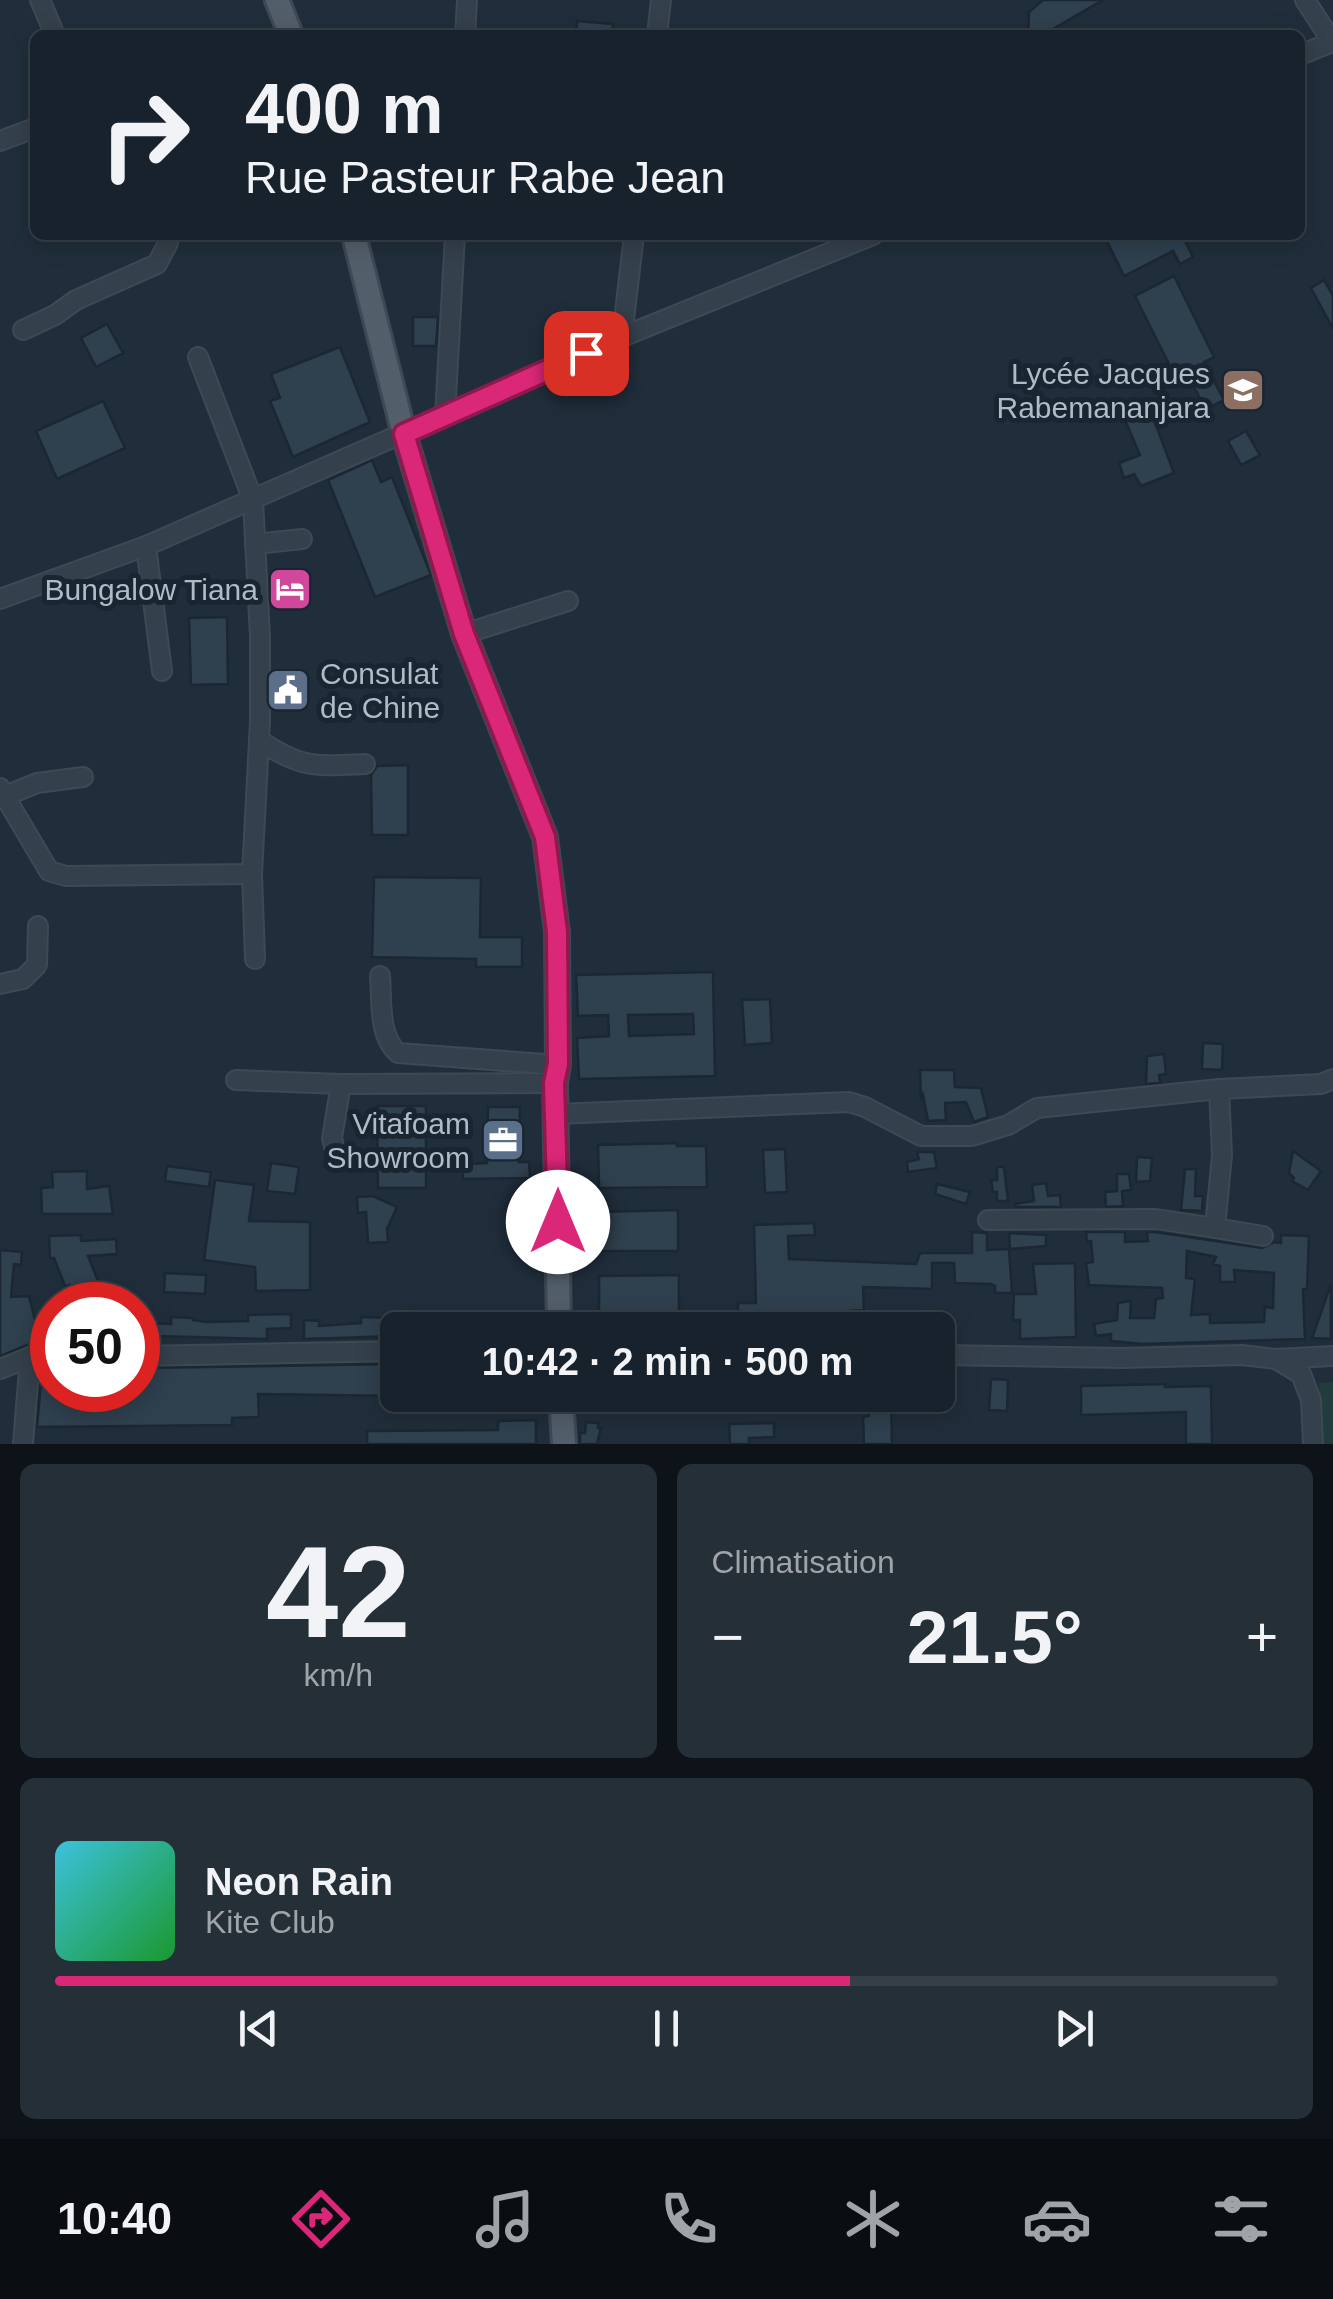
<!DOCTYPE html>
<html lang="fr">
<head>
<meta charset="utf-8">
<style>
	:root { --surface:#18222c; --page:#252f38; --text:#f1f3f6; --muted:#9fa4a9; --line:#363f48; --accent:#db2777 }
	body { margin:0; font-family:Arial,sans-serif; background:var(--page); color:var(--text); height:100vh; display:flex; flex-direction:column; font-size:38px; white-space:nowrap }
	* { box-sizing:border-box; margin:0 }
	p { font-size:32px; color:var(--muted) }
	.icon { flex:none; width:55px; height:55px; fill:none; stroke:currentColor; stroke-width:2; stroke-linecap:round; stroke-linejoin:round }
	.map { position:relative; height:1444px; overflow:hidden }
	.details { display:flex; flex-direction:column; gap:20px; padding:20px; background:#0d1318; flex:1 }
	.details>* { flex:none }
	.top-card { position:absolute; left:30px; top:30px; width:1275px; height:210px; border-radius:15px; box-shadow:0 5px 25px #0003,0 0 0 2px var(--line); background:#18222c; color:var(--text); overflow:hidden }
	.speed { position:absolute; left:30px; top:1282px; display:flex; gap:20px; font-size:50px; font-weight:700; text-align:center }
	.speed>* { display:grid; place-content:center; width:130px; height:130px; border-radius:50%; background:var(--surface); box-shadow:0 5px 25px #0003,0 0 0 2px var(--line); line-height:1 }
	.speed .limit { border:15px solid #d22; background:#fff; color:#111 }
	.pin { position:absolute; display:grid; place-items:center; width:85px; height:85px; color:#fff; margin:-42px; border-radius:20px; box-shadow:0 5px 15px #0006 }
	.me { position:absolute; width:110px; margin:-55px; rotate:0deg; stroke-linejoin:round; filter:drop-shadow(0 0 8px #0008) }
	.turn { display:flex; align-items:center; gap:35px; height:210px; padding:0 50px; font-size:45px }
	.turn .icon { width:130px; height:130px; stroke-width:2.5 }
	.turn b { display:block; font-size:70px; line-height:85px }
	.big { font-size:75px; font-weight:700; line-height:1.1 }
	.details .tile { flex:1; display:flex; flex-direction:column; justify-content:center; gap:15px; min-width:0; padding:0 35px; border-radius:15px; background:var(--page) }
	.details .dial { align-items:center; gap:0 }
	.dial b { font-size:130px; line-height:1 }
	.song { display:flex; align-items:center; gap:30px }
	.cover { width:120px; height:120px; border-radius:15px; background:linear-gradient(135deg,hsl(190 70% 55%),hsl(130 70% 35%)) }
	.played { height:10px; border-radius:5px; background:linear-gradient(90deg,var(--accent) 65%,var(--line) 65%) }
	.keys { display:flex; justify-content:space-around; direction:ltr }
	.heat { display:flex; justify-content:space-between; align-items:center; font-size:55px; direction:ltr }
	.details .tiles { flex:1; display:grid; gap:20px; grid-template-columns:1fr 1fr }
	.tile:last-child { grid-column:span 2 }
	.trip { position:absolute; left:380px; top:1312px; width:575px; height:100px; border-radius:15px; background:var(--surface); box-shadow:0 5px 25px #0003,0 0 0 2px var(--line); font-weight:700; line-height:100px; text-align:center }
	.menu { display:flex; height:160px; justify-content:space-around; align-items:center; background:#0a0e12; color:var(--muted) }
	.menu .icon { width:70px; height:70px }
	.menu .on { color:var(--accent) }
	.menu b { font-size:45px; color:var(--text) }
	.map>svg:first-child { display:block }
	.green { fill:#223b3c }
	.building { fill:#2f404f; stroke:#1b2732; stroke-width:2.5; fill-rule:evenodd }
	.lines { fill:none; stroke-linecap:round; stroke-linejoin:round }
	.minor-casing { stroke:#3d4954; stroke-width:22 }
	.major-casing { stroke:#3d4954; stroke-width:28 }
	.minor { stroke:#34404b; stroke-width:18 }
	.major { stroke:#525f6b; stroke-width:22 }
	.route-casing { stroke:#8e194d; stroke-width:25 }
	.route { stroke:#db2777; stroke-width:18 }
	.labels { text-anchor:middle; dominant-baseline:central; stroke-width:10; stroke-linejoin:round; paint-order:stroke }
	.poi-label { font-size:30px; fill:#afbbc7; stroke:#192530; text-anchor:end }
</style>
</head>
<body>
<div class="map">
<svg width="1333" height="1444" viewBox="0 0 1333 1444">
	<rect width="100%" height="100%" fill="#202e3b"/>
	<polygon class="green" points="1333,1382 1333,1444 1322,1444 1319,1383"/>
	<g class="building">
		<polygon points="1043,0 1103,0 1046,33 1028,35 1029,12"/>
		<polygon points="577,21 613,24 612,35 576,35"/>
		<polygon points="1104,235 1182,235 1193,257 1180,264 1173,251 1124,276"/>
		<polygon points="1174,276 1214,357 1204,362 1224,400 1206,409 1185,371 1175,376 1135,296"/>
		<polygon points="1324,280 1333,296 1333,329 1311,288"/>
		<polygon points="413,317 438,317 436,346 413,346"/>
		<polygon points="107,324 123,353 96,367 81,338"/>
		<polygon points="340,347 370,422 293,457 270,401 280,398 271,374"/>
		<polygon points="103,401 125,448 57,479 36,431"/>
		<polygon points="1148,404 1174,473 1141,486 1134,474 1124,478 1119,463 1140,455 1122,413"/>
		<polygon points="1246,431 1260,455 1241,465 1228,441"/>
		<polygon points="372,460 381,482 392,477 431,575 375,597 328,480"/>
		<polygon points="227,617 228,684 191,685 189,618"/>
		<polygon points="302,671 303,707 274,709 273,672"/>
		<polygon points="408,765 408,835 372,835 371,775 377,766"/>
		<polygon points="374,877 481,878 480,937 522,937 522,967 476,967 476,959 372,957"/>
		<path d="M713,972L715,1076L579,1079L577,1038L609,1036L608,1015L578,1016L576,975ZM693,1014L694,1034L629,1036L628,1015Z"/>
		<polygon points="770,999 772,1043 745,1045 742,1000"/>
		<polygon points="1203,1043 1223,1044 1222,1070 1202,1069"/>
		<polygon points="1164,1054 1166,1074 1159,1075 1160,1083 1146,1084 1147,1056"/>
		<polygon points="920,1070 954,1070 955,1087 981,1088 988,1117 974,1122 966,1102 945,1103 946,1120 928,1121 923,1095 921,1100"/>
		<polygon points="377,1106 426,1106 426,1188 378,1188"/>
		<polygon points="488,1107 520,1107 519,1162 529,1162 530,1178 463,1179 463,1164 487,1163"/>
		<polygon points="677,1143 677,1146 706,1146 707,1187 599,1188 598,1145"/>
		<polygon points="785,1149 787,1192 765,1193 763,1150"/>
		<polygon points="1293,1151 1321,1171 1308,1190 1292,1181 1294,1178 1289,1173"/>
		<polygon points="917,1152 934,1152 937,1168 908,1172 907,1162 919,1159"/>
		<polygon points="1137,1157 1152,1158 1150,1181 1136,1182"/>
		<polygon points="271,1163 299,1167 295,1194 267,1191"/>
		<polygon points="167,1166 211,1172 209,1187 165,1181"/>
		<polygon points="997,1167 1004,1167 1008,1201 997,1201 997,1192 993,1192 991,1180 997,1180"/>
		<polygon points="1185,1169 1196,1169 1195,1196 1203,1196 1202,1211 1181,1210"/>
		<polygon points="87,1171 87,1189 109,1186 113,1214 42,1214 41,1188 53,1187 52,1172"/>
		<polygon points="1117,1174 1129,1174 1131,1190 1122,1191 1123,1206 1106,1207 1105,1192 1117,1191"/>
		<polygon points="215,1180 254,1185 249,1221 310,1222 310,1290 256,1291 255,1267 204,1260"/>
		<polygon points="1046,1183 1048,1196 1060,1195 1061,1207 1016,1207 1015,1204 1034,1201 1032,1185"/>
		<polygon points="937,1184 970,1192 966,1204 935,1194"/>
		<polygon points="373,1196 397,1207 387,1229 388,1242 368,1243 366,1212 358,1213 357,1197"/>
		<polygon points="678,1210 678,1251 599,1251 598,1212"/>
		<polygon points="814,1223 815,1235 788,1236 789,1259 916,1264 920,1253 972,1253 972,1232 987,1233 987,1250 1009,1249 1012,1293 995,1293 995,1286 991,1284 955,1283 954,1263 932,1263 932,1289 863,1287 864,1310 849,1311 848,1330 711,1330 711,1318 738,1318 738,1303 756,1303 754,1225"/>
		<path d="M1086,1232H1125V1242L1148,1241L1147,1232H1155L1262,1248L1274,1242L1281,1243V1235L1309,1236L1307,1289H1303L1305,1339L1142,1344L1111,1341V1334L1096,1336L1094,1324L1117,1320L1118,1303L1131,1301L1130,1318H1154L1156,1299L1163,1298L1162,1288L1089,1285L1086,1263L1093,1262L1091,1241L1087,1242ZM1187,1251L1216,1257L1213,1264L1220,1266V1282H1235L1234,1270L1274,1273L1273,1308L1265,1307L1264,1322L1210,1323V1314L1191,1315L1195,1279L1186,1278Z"/>
		<polygon points="1009,1233 1046,1235 1046,1246 1010,1249"/>
		<polygon points="81,1235 81,1241 116,1239 117,1254 88,1256 105,1298 88,1305 78,1305 70,1285 65,1286 54,1258 50,1258 49,1236"/>
		<polygon points="0,1250 22,1252 21,1265 14,1264 11,1297 29,1296 37,1328 52,1327 52,1345 34,1344 34,1342 0,1356"/>
		<polygon points="1075,1263 1076,1337 1020,1339 1020,1320 1013,1320 1014,1294 1036,1294 1033,1264"/>
		<polygon points="165,1273 206,1275 205,1294 164,1292"/>
		<polygon points="679,1275 679,1315 645,1316 645,1330 629,1330 629,1315 599,1315 599,1276"/>
		<polygon points="1331,1284 1331,1339 1312,1338"/>
		<polygon points="291,1314 291,1328 267,1329 267,1339 156,1336 156,1343 138,1341 138,1323 171,1324 171,1317 193,1318 193,1320 206,1322 248,1321 248,1315"/>
		<polygon points="446,1316 544,1317 544,1330 454,1330 446,1327"/>
		<polygon points="891,1316 920,1316 920,1330 869,1330 870,1319 891,1320"/>
		<polygon points="361,1317 426,1319 425,1330 398,1330 398,1336 304,1339 304,1320 319,1321 319,1326 361,1323"/>
		<polygon points="398,1364 398,1396 258,1394 259,1417 232,1418 232,1425 37,1427 42,1370 52,1369 52,1390 138,1390 138,1368"/>
		<polygon points="991,1379 1008,1380 1007,1411 989,1410"/>
		<polygon points="1165,1384 1165,1387 1211,1386 1212,1444 1186,1444 1186,1412 1081,1415 1081,1386"/>
		<polygon points="868,1395 891,1395 892,1444 864,1444 863,1417 869,1416"/>
		<polygon points="536,1420 536,1444 367,1444 367,1431 498,1430 498,1421"/>
		<polygon points="586,1422 598,1423 598,1428 601,1428 597,1444 580,1444 580,1433 585,1433"/>
		<polygon points="774,1423 774,1437 749,1438 749,1444 730,1444 729,1424"/>
	</g>
	<g class="lines">
		<g class="minor-casing">
			<g id="minor">
				<polyline points="40,0 55,35"/>
				<polyline points="1305,0 1333,43"/>
				<polyline points="465,35 467,0"/>
				<polyline points="657,35 661,0"/>
				<polyline points="1300,55 1332,42"/>
				<polyline points="0,141 35,128"/>
				<polyline points="23,330 55,315 76,300 157,264 168,243 166,235"/>
				<polyline points="622,337 634,235"/>
				<polyline points="198,357 253,500 260,637 260,722 252,874 255,959"/>
				<polyline points="445,416 455,235"/>
				<polyline points="255,544 302,539"/>
				<polyline points="146,546 162,671"/>
				<polyline points="0,599 146,546 622,337 873,235"/>
				<polyline points="464,634 568,601"/>
				<path d="M259,740C302,769 315,766 365,764"/>
				<polyline points="0,788 49,871 66,876 252,874"/>
				<polyline points="5,796 37,783 83,777"/>
				<path d="M380,976C382,1000 378,1036 398,1053L558,1065"/>
				<polyline points="0,984 23,979 37,965 38,926"/>
				<polyline points="236,1080 341,1084"/>
				<polyline points="1219,1089 1222,1155 1215,1228 1263,1236"/>
				<polyline points="557,1114 849,1102 865,1107 921,1136 972,1136 1008,1125 1037,1108 1219,1089 1321,1084 1333,1079"/>
				<polyline points="337,1159 332,1138 341,1084 555,1083"/>
				<polyline points="988,1220 1156,1219 1215,1228"/>
				<polyline points="938,1355 1122,1358 1242,1355 1276,1359 1301,1374 1311,1400 1313,1444"/>
				<polyline points="138,1356 398,1351"/>
				<polyline points="1276,1359 1333,1356"/>
				<polyline points="0,1369 30,1357 52,1357"/>
				<polyline points="23,1444 30,1357"/>
			</g>
		</g>
		<g class="major-casing">
			<g id="major">
				<polyline points="277,0 291,35"/>
				<polyline points="354,235 404,434 464,634 545,837 557,932 558,1065 555,1083 559,1330"/>
				<polyline points="561,1395 564,1444"/>
			</g>
		</g>
		<use href="#minor" class="minor"/>
		<use href="#major" class="major"/>
	</g>
	<g class="lines">
		<g class="route-casing">
			<polyline id="route" points="558,1222 554,1083 558,1064 557,932 545,837 464,634 404,434 586,353"/>
		</g>
		<use href="#route" class="route"/>
	</g>
	<defs>
		<g id="school-square" transform="scale(2.25)"><rect x="-9" y="-9" width="18" height="18" rx="4" fill="#8d6e63" stroke="#192530"/><path d="M0-5L7-2L0 1L-7-2ZM-4 1L0 2.5L4 1V4Q0 6-4 4Z" fill="#fff"/></g>
		<g id="hotel-square" transform="scale(2.25)"><rect x="-9" y="-9" width="18" height="18" rx="4" fill="#d1479c" stroke="#192530"/><path d="M-6-4.5h1.5V1H6V5H4.5V3h-9V5H-6ZM-4 0a1.8 1.8 0 1 1 3.6 0ZM.5 0V-2.5h3Q6-2.5 6 0Z" fill="#fff"/></g>
		<g id="civic-square" transform="scale(2.25)"><rect x="-9" y="-9" width="18" height="18" rx="4" fill="#5c6f8a" stroke="#192530"/><path d="M-.6-6.5H3V-4.5H.6V-3L4-1V1h2V6H-6V1h2V-1L-.6-3ZM-1.2 2.5V6h2.4V2.5Z" fill="#fff"/></g>
		<g id="office-square" transform="scale(2.25)"><rect x="-9" y="-9" width="18" height="18" rx="4" fill="#5c6f8a" stroke="#192530"/><path d="M-6-3h4V-5.5h4V-3h4V5H-6ZM-1-4.5V-3h2v-1.5ZM-6 0V1H6V0Z" fill="#fff"/></g>
	</defs>
	<g fill-rule="evenodd">
		<use href="#school-square" x="1243" y="390"/>
		<use href="#hotel-square" x="290" y="589"/>
		<use href="#civic-square" x="288" y="690"/>
		<use href="#office-square" x="503" y="1140"/>
	</g>
	<g class="labels">
		<g class="poi-label">
			<text x="1210" y="373">Lycée Jacques<tspan x="1210" dy="34">Rabemananjara</tspan></text>
			<text x="258" y="589">Bungalow Tiana</text>
			<text x="320" y="673" text-anchor="start">Consulat<tspan x="320" dy="34">de Chine</tspan></text>
			<text x="470" y="1123">Vitafoam<tspan x="470" dy="34">Showroom</tspan></text>
		</g>
	</g>
</svg>
<div class="speed"><div class="limit">50</div></div>
<div class="pin" style="left:586px;top:353px;background:#d93025"><svg class="icon" aria-label="arrive" viewBox="0 0 24 24"><path d="M6 21V4h12l-3 4 3 4H6"/></svg></div>
<svg class="me" style="left:558px;top:1222px" viewBox="-20 -20 40 40"><circle r="19" fill="#fff"/><path d="M0-13L10 11 0 6-10 11z" fill="#db2777"/></svg>
<div class="trip">10:42 · 2 min · 500 m</div>
<div class="top-card">
<div class="turn"><svg class="icon" aria-label="right" viewBox="0 0 24 24"><path d="M7 20v-9h11M14 6l5 5-5 5"/></svg><div><b>400 m</b>Rue Pasteur Rabe Jean</div></div>
</div>
</div>
<section class="details">
<div class="tiles">
<div class="tile dial"><b>42</b><p>km/h</p></div>
<div class="tile"><p>Climatisation</p>
<div class="heat"><a>−</a><b class="big">21.5°</b><a>+</a></div>
</div>
<div class="tile">
<div class="song"><i class="cover"></i><div><b>Neon Rain</b><p>Kite Club</p></div></div>
<div class="played"></div>
<div class="keys"><svg class="icon" aria-label="previous" viewBox="0 0 24 24"><path d="M18 5L8 12l10 7zM5 5v14"/></svg><svg class="icon" aria-label="pause" viewBox="0 0 24 24"><path d="M8 5v14M16 5v14"/></svg><svg class="icon" aria-label="next" viewBox="0 0 24 24"><path d="M6 5l10 7-10 7zM19 5v14"/></svg></div>
</div>
</div>
</section>
<nav class="menu">
<b>10:40</b>
<svg class="icon on" aria-label="directions" viewBox="0 0 24 24"><path d="M12 3l9 9-9 9-9-9zM9 14v-3h6M13 9l2 2-2 2"/></svg>
<svg class="icon" aria-label="music" viewBox="0 0 24 24"><path d="M9 18V5l10-2v13"/><circle cx="6" cy="18" r="3"/><circle cx="16" cy="16" r="3"/></svg>
<svg class="icon" aria-label="phone" viewBox="0 0 24 24"><path d="M5 4h4l2 5-3 2q2 4 5 5l2-3 5 2v4C11 20 4 13 5 4z"/></svg>
<svg class="icon" aria-label="climate" viewBox="0 0 24 24"><path d="M12 3v18M4 7l16 10M4 17L20 7"/></svg>
<svg class="icon" aria-label="car" viewBox="0 0 24 24"><path d="M5 17H2v-5l4-1 3-4h7l3 4 3 1v5h-3M9 17h6M6 11h13"/><circle cx="7" cy="17" r="2"/><circle cx="17" cy="17" r="2"/></svg>
<svg class="icon" aria-label="filters" viewBox="0 0 24 24"><path d="M4 7h16M4 17h16"/><circle cx="9" cy="7" r="2"/><circle cx="15" cy="17" r="2"/></svg>
</nav>
</body>
</html>
